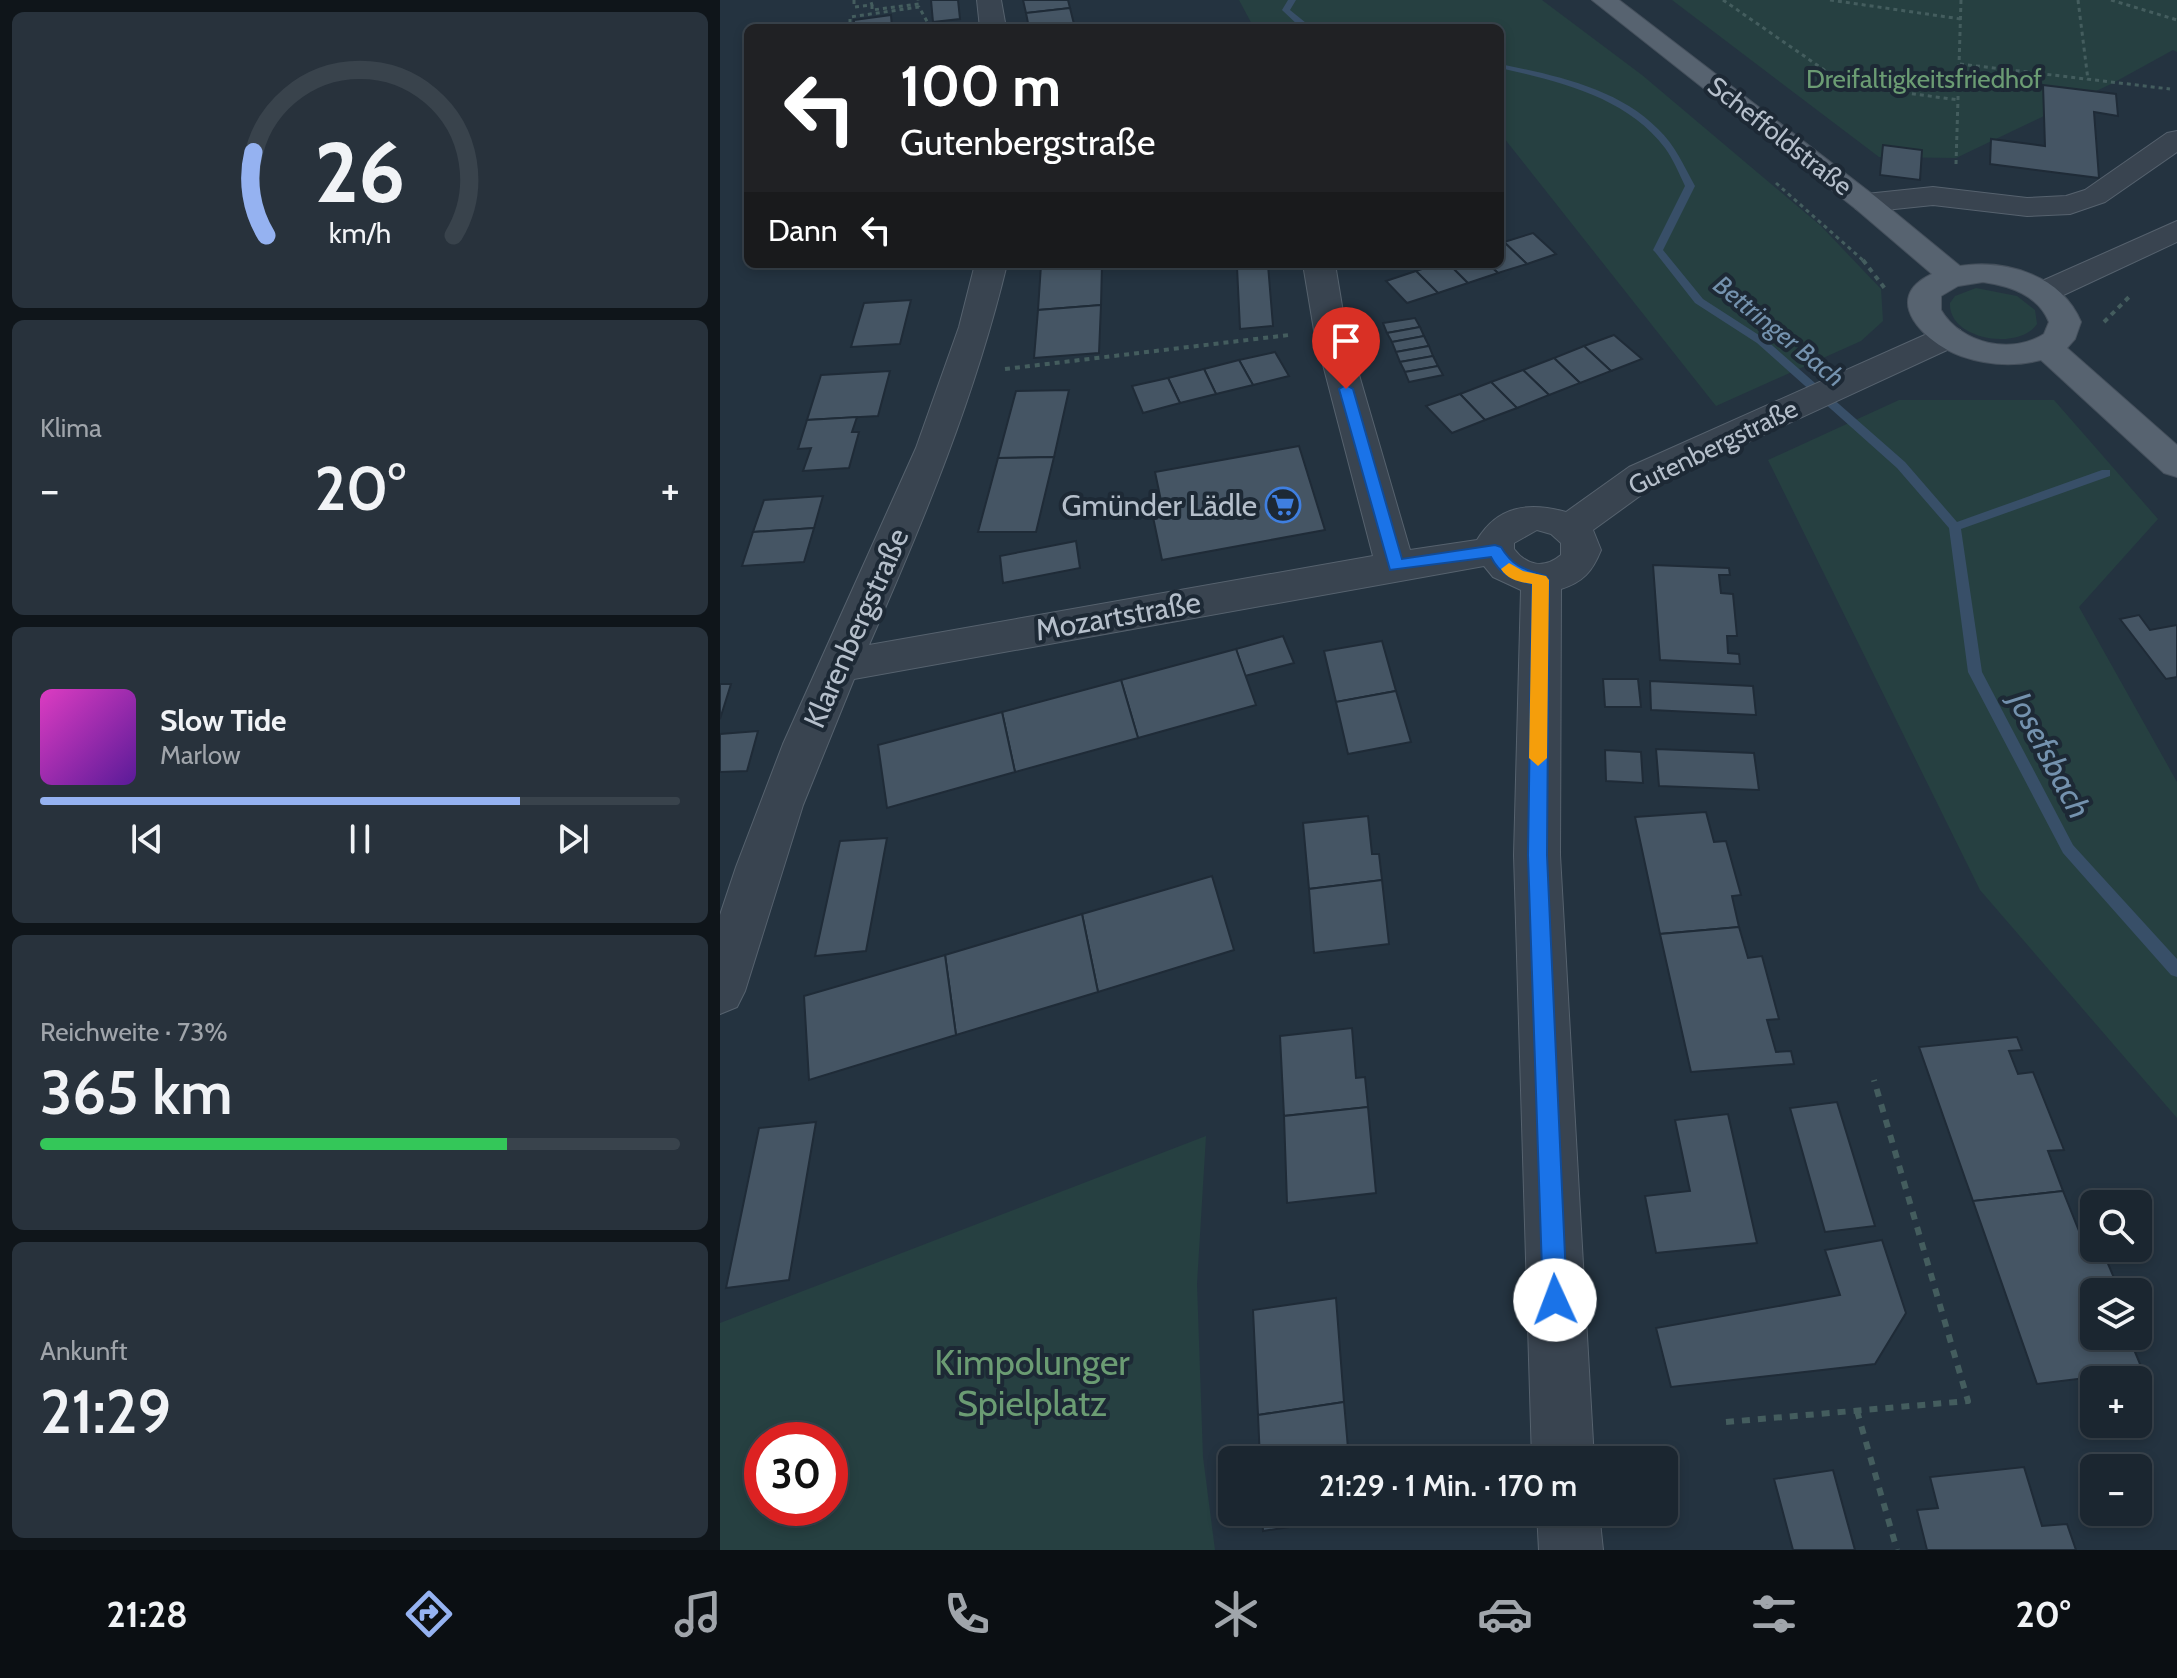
<!DOCTYPE html>
<html lang="de">
<head>
<meta charset="utf-8">
<style>
	:root { --surface:#1b2630; --page:#28323c; --text:#f1f3f6; --muted:#a0a5ab; --line:#39434c; --accent:#95b2f1 }
	body { margin:0; font-family:Cabin,sans-serif; background:var(--page); color:var(--text); height:100vh; display:flex; flex-direction:column; font-size:30px; white-space:nowrap }
	* { box-sizing:border-box; margin:0 }
	p { font-size:26px; color:var(--muted) }
	.icon { flex:none; width:44px; height:44px; fill:none; stroke:currentColor; stroke-width:2; stroke-linecap:round; stroke-linejoin:round }
	.map { position:relative; flex:1; overflow:hidden }
	.sheet { display:flex; flex-direction:column; gap:12px; padding:12px; background:#0f151a; width:720px }
	.sheet>* { flex:none }
	.guide { position:absolute; left:24px; top:24px; width:760px; height:244px; border-radius:12px; box-shadow:0 4px 12px #0003,0 0 0 2px var(--line); background:#202124; color:#fff; overflow:hidden }
	.buttons { position:absolute; left:1360px; top:1190px; display:grid; gap:16px }
	.buttons a { display:grid; place-items:center; width:72px; height:72px; border-radius:12px; background:var(--surface); box-shadow:0 4px 12px #0003,0 0 0 2px var(--line); font-size:40px }
	.speed { position:absolute; left:24px; top:1422px; display:flex; gap:16px; font-size:40px; font-weight:700; text-align:center }
	.speed>* { display:grid; place-content:center; width:104px; height:104px; border-radius:50%; background:var(--surface); box-shadow:0 4px 12px #0003,0 0 0 2px var(--line); line-height:1 }
	.speed .limit { border:12px solid #d22; background:#fff; color:#111 }
	.pin { position:absolute; display:grid; place-items:center; width:68px; height:68px; color:#fff; margin:-82px -34px; border-radius:50% 50% 50% 0; rotate:-45deg; box-shadow:0 0 8px #0007 }
	.pin .icon { rotate:45deg }
	.me { position:absolute; width:88px; margin:-44px; rotate:358deg; stroke-linejoin:round; filter:drop-shadow(0 0 6px #0008) }
	.turn { display:flex; align-items:center; gap:28px; height:168px; padding:0 24px; font-size:36px }
	.turn .icon { width:104px; height:104px; stroke-width:2.5 }
	.turn b { display:block; font-size:56px; line-height:68px }
	.then { display:flex; align-items:center; height:76px; padding:0 24px; background:#0003; gap:16px; font-size:30px }
	.big { font-size:60px; font-weight:600; line-height:1.1 }
	.sheet .card { flex:1; display:flex; flex-direction:column; justify-content:center; gap:12px; min-width:0; padding:0 28px; border-radius:12px; background:var(--page) }
	.sheet .dial { align-items:center; gap:0 }
	.dial svg { height:208px; overflow:visible; fill:none; stroke:var(--line); stroke-width:7; stroke-linecap:round; text-anchor:middle }
	.dial text { fill:var(--text); stroke:none }
	.song { display:flex; align-items:center; gap:24px }
	.cover { width:96px; height:96px; border-radius:12px; background:linear-gradient(135deg,hsl(310 70% 55%),hsl(270 70% 35%)) }
	.played { height:8px; border-radius:4px; background:linear-gradient(90deg,var(--accent) 75%,var(--line) 75%) }
	.keys { display:flex; justify-content:space-around; direction:ltr }
	.heat { display:flex; justify-content:space-between; align-items:center; font-size:44px; direction:ltr }
	.charge { height:12px; border-radius:6px; background:linear-gradient(90deg,#34c759 73%,var(--line) 0) }
	.trip { position:absolute; left:498px; top:1446px; width:460px; height:80px; border-radius:12px; background:var(--surface); box-shadow:0 4px 12px #0003,0 0 0 2px var(--line); font-weight:600; line-height:80px; text-align:center }
	.dock { display:flex; height:128px; justify-content:space-around; align-items:center; background:#0b0f13; color:var(--muted) }
	.dock .icon { width:56px; height:56px }
	.dock .current { color:var(--accent) }
	.dock b { font-size:36px; color:var(--text) }
	main { display:flex; flex:1; min-height:0 }
	.map>svg:first-child { display:block }
	.green { fill:#264041; fill-rule:evenodd }
	.lines { fill:none; stroke-linecap:round; stroke-linejoin:round }
	.stream { fill:#384f68; fill-rule:evenodd }
	.building { fill:#455564; stroke:#1f2b37; stroke-width:2 }
	.minor-casing { stroke:#56626e; stroke-width:2 }
	.major-casing { stroke:#45505c; stroke-width:2 }
	.path-far2 { stroke:#445d5e; stroke-width:3; stroke-dasharray:4 4; stroke-linecap:butt }
	.path-far1 { stroke:#445d5e; stroke-width:4; stroke-dasharray:5 5; stroke-linecap:butt }
	.path { stroke:#445d5e; stroke-width:6; stroke-dasharray:8 8; stroke-linecap:butt }
	.minor { fill:#394450; fill-rule:evenodd }
	.major { fill:#576370; fill-rule:evenodd }
	.route { fill:#1a73e8; stroke:#114b97; stroke-width:2 }
	.slow { fill:#f59e0b }
	.labels { text-anchor:middle; dominant-baseline:central; stroke-width:8; stroke-linejoin:round; paint-order:stroke }
	.far-park-label { font-size:26px; fill:#6b9c73; stroke:#1d2935 }
	.far-street-label { font-size:26px; fill:#b5bfcb; stroke:#1d2935 }
	.far-water-label { font-size:26px; font-style:italic; fill:#7492ae; stroke:#1d2935 }
	.poi-label { font-size:30px; fill:#b5bfcb; stroke:#1d2935; text-anchor:end }
	.street-label { font-size:30px; fill:#b5bfcb; stroke:#1d2935 }
	.water-label { font-size:32px; font-style:italic; fill:#7492ae; stroke:#1d2935 }
	.near-park-label { font-size:36px; fill:#6b9c73; stroke:#1d2935 }
</style>
</head>
<body>
<main>
<section class="sheet">
<div class="card dial"><svg viewBox="0 0 100 80">
<path d="M14 69A42 42 0 1 1 86 69"/>
<path d="M14 69A42 42 0 0 1 9 37" stroke="#95b2f1"/>
<text x="50" y="56" font-size="32" font-weight="700">26</text>
<text x="50" y="72" font-size="11">km/h</text>
</svg></div>
<div class="card"><p>Klima</p>
<div class="heat"><a>−</a><b class="big">20°</b><a>+</a></div>
</div>
<div class="card">
<div class="song"><i class="cover"></i><div><b>Slow Tide</b><p>Marlow</p></div></div>
<div class="played"></div>
<div class="keys"><svg class="icon" aria-label="previous" viewBox="0 0 24 24"><path d="M18 5L8 12l10 7zM5 5v14"/></svg><svg class="icon" aria-label="pause" viewBox="0 0 24 24"><path d="M8 5v14M16 5v14"/></svg><svg class="icon" aria-label="next" viewBox="0 0 24 24"><path d="M6 5l10 7-10 7zM19 5v14"/></svg></div>
</div>
<div class="card"><p>Reichweite · 73%</p><b class="big">365 km</b><div class="charge"></div></div>
<div class="card"><p>Ankunft</p><b class="big">21:29</b></div>
</section>
<div class="map">
<svg width="1457" height="1550" viewBox="0 0 1457 1550">
	<rect width="100%" height="100%" fill="#243340"/>
	<g class="green">
		<polygon points="519,0 822,0 922,75 1101,226 1161,289 1163,321 1141,341 996,406 780,133 780,28 534,28"/>
		<polygon points="952,0 1457,0 1457,52 1453,50 1393,83 1236,158 1159,157"/>
		<path d="M1256,288L1297,296L1315,310L1317,324C1299,351 1228,340 1230,303L1235,296Z"/>
		<polygon points="1179,400 1334,400 1438,519 1359,607 1457,782 1457,1118 1260,890 1048,460"/>
		<path d="M486,1136L477,1284L483,1457L495,1550H0V1323ZM110,1440V1508H42V1440Z"/>
	</g>
	<g class="lines">
		<g class="stream">
			<polygon points="568,0 576,0 570,10 586,23 602,28 580,27 562,10"/>
			<path d="M780,64C834,75 898,88 938,129C955,145 964,166 975,186L943,250L983,299L1045,339L1185,462L1237,522L1382,470H1390V476L1241,529L1262,672L1353,845L1457,959V977L1451,975L1343,853L1248,672L1229,528L1177,468L1037,343L975,303L935,252L933,250L965,186C959,173 953,159 945,148C907,97 838,81 780,68Z"/>
		</g>
	</g>
	<g class="building">
		<polygon points="211,0 238,0 240,19 213,22"/>
		<polygon points="303,0 348,0 350,8 306,13"/>
		<polygon points="350,8 355,28 309,28 306,13"/>
		<polygon points="171,15 172,28 134,28 134,20"/>
		<polygon points="1323,85 1396,94 1398,116 1374,112 1379,178 1270,164 1271,139 1325,146"/>
		<polygon points="1163,145 1202,150 1200,180 1160,175"/>
		<polygon points="813,233 836,254 807,264 784,242"/>
		<polygon points="784,242 807,264 778,273 768,264 780,264 780,244"/>
		<polygon points="382,264 381,305 318,310 321,265"/>
		<polygon points="717,264 729,264 748,283 718,293 696,271"/>
		<polygon points="729,264 768,264 778,273 748,283"/>
		<polygon points="548,265 553,326 520,329 517,267"/>
		<polygon points="696,271 718,293 687,303 666,281"/>
		<polygon points="191,300 180,344 131,347 144,303"/>
		<polygon points="381,305 379,353 314,358 318,310"/>
		<polygon points="695,318 700,327 667,333 663,323"/>
		<polygon points="700,327 704,336 672,342 667,333"/>
		<polygon points="894,335 922,359 891,371 864,346"/>
		<polygon points="704,336 709,346 676,352 672,342"/>
		<polygon points="709,346 713,356 680,362 676,352"/>
		<polygon points="864,346 891,371 860,383 834,358"/>
		<polygon points="555,352 569,376 533,385 519,360"/>
		<polygon points="713,356 718,366 685,372 680,362"/>
		<polygon points="834,358 860,383 829,395 803,370"/>
		<polygon points="519,360 533,385 496,394 484,369"/>
		<polygon points="718,366 723,375 689,382 685,372"/>
		<polygon points="484,369 496,394 460,403 448,378"/>
		<polygon points="803,370 829,395 797,408 771,382"/>
		<polygon points="170,371 158,416 87,420 101,375"/>
		<polygon points="448,378 460,403 423,413 412,386"/>
		<polygon points="771,382 797,408 765,420 740,394"/>
		<polygon points="349,390 334,457 278,458 296,391"/>
		<polygon points="740,394 765,420 732,433 706,406"/>
		<polygon points="137,417 132,432 139,432 129,468 83,471 91,448 78,449 87,420"/>
		<polygon points="579,446 605,530 442,560 433,517 444,515 435,472"/>
		<polygon points="334,457 316,532 258,532 278,458"/>
		<polygon points="103,496 94,528 33,532 44,500"/>
		<polygon points="94,528 84,562 22,566 33,532"/>
		<polygon points="356,541 360,568 283,583 280,556"/>
		<polygon points="933,565 1009,568 1010,575 999,575 1001,593 1013,594 1017,636 1007,636 1008,653 1019,654 1020,664 940,660"/>
		<polygon points="1419,615 1430,630 1457,625 1457,677 1446,679 1400,619"/>
		<polygon points="563,636 574,663 525,676 516,649"/>
		<polygon points="662,641 676,691 616,702 604,651"/>
		<polygon points="516,649 536,705 418,738 401,680"/>
		<polygon points="883,679 918,679 921,707 885,707"/>
		<polygon points="401,680 418,738 295,772 282,712"/>
		<polygon points="930,681 1033,686 1036,715 931,710"/>
		<polygon points="0,684 11,684 0,719"/>
		<polygon points="676,691 691,742 628,754 616,702"/>
		<polygon points="282,712 295,772 167,808 158,745"/>
		<polygon points="38,731 27,771 0,772 0,734"/>
		<polygon points="936,749 1034,753 1039,790 939,786"/>
		<polygon points="885,750 921,752 923,783 886,781"/>
		<polygon points="986,812 994,842 1006,841 1021,895 1012,896 1019,927 940,934 915,817"/>
		<polygon points="648,816 652,854 659,854 662,880 589,889 583,823"/>
		<polygon points="167,838 146,951 95,956 120,841"/>
		<polygon points="492,876 514,950 378,992 362,914"/>
		<polygon points="662,880 669,944 594,953 589,889"/>
		<polygon points="362,914 378,992 236,1035 225,955"/>
		<polygon points="1019,927 1028,958 1042,956 1059,1019 1047,1020 1056,1052 1071,1051 1074,1064 971,1072 940,934"/>
		<polygon points="225,955 236,1035 89,1080 84,996"/>
		<polygon points="632,1028 636,1078 645,1077 648,1107 564,1116 560,1036"/>
		<polygon points="1297,1037 1302,1050 1289,1051 1298,1074 1313,1072 1344,1150 1328,1151 1343,1191 1253,1201 1199,1047"/>
		<polygon points="1117,1102 1155,1226 1105,1232 1070,1108"/>
		<polygon points="648,1107 656,1193 567,1203 564,1116"/>
		<polygon points="1008,1114 1037,1243 936,1253 925,1196 970,1191 955,1120"/>
		<polygon points="96,1122 69,1280 6,1288 39,1128"/>
		<polygon points="1343,1191 1371,1261 1386,1259 1400,1292 1374,1292 1374,1336 1417,1336 1419,1339 1410,1340 1423,1371 1317,1384 1253,1201"/>
		<polygon points="1162,1240 1186,1313 1155,1364 951,1387 936,1328 1120,1295 1105,1250"/>
		<polygon points="616,1298 624,1402 538,1415 533,1310"/>
		<polygon points="624,1402 629,1460 540,1460 538,1415"/>
		<polygon points="1304,1467 1322,1526 1347,1524 1356,1550 1207,1550 1197,1510 1218,1508 1210,1477"/>
		<polygon points="1113,1470 1135,1550 1073,1550 1054,1479"/>
		<polygon points="542,1512 633,1512 633,1517 543,1531"/>
	</g>
	<g class="lines">
		<g class="minor-casing">
			<g id="minor">
				<polygon points="257,0 281,0 286,28 260,28"/>
				<polygon points="1457,131 1457,152 1385,202 1350,214 1307,216 1213,205 1146,212 1136,209 1131,203 1136,197 1146,194 1213,187 1307,198 1346,196 1365,190 1447,133"/>
				<polygon points="1457,221 1457,242 1335,299 1324,302 1313,299 1308,292 1313,285"/>
				<path d="M255,264H287C255,397 204,520 149,645L653,556L594,330L583,264H615L626,330L690,550L757,540C778,505 810,502 846,512L909,467L1216,330L1228,327L1240,330L1244,337L1240,344L935,485L873,530L881,550C872,572 863,582 841,589L840,855L874,1460H812L794,855L801,590L773,577L764,566L134,679L83,805L25,991L17,1007L0,1014V915L16,867L63,744L196,448L239,327ZM817,530L831,534L841,543V555C824,569 807,566 794,549V543Z"/>
				<polygon points="817,1512 879,1512 883,1550 819,1550"/>
			</g>
		</g>
		<g class="major-casing">
			<path id="major" d="M872,0H899L1156,197L1240,266C1287,259 1342,276 1361,322L1355,339L1347,348L1457,445V477L1444,473L1321,360C1294,367 1267,365 1241,356C1207,344 1158,299 1212,274L1136,209ZM1263,282C1290,286 1318,295 1329,322L1324,334C1292,355 1241,344 1221,310V296L1238,286Z"/>
		</g>
		<g class="path-far2">
			<polyline points="134,0 134,7 152,5 151,2"/>
			<polyline points="1003,0 1126,85 1239,100"/>
			<polyline points="1110,0 1241,19"/>
			<polyline points="1358,0 1368,80"/>
			<polyline points="1391,0 1457,20"/>
			<polyline points="152,5 152,10 199,4 198,0"/>
			<polyline points="134,27 130,27 130,17 199,7 209,25 216,24"/>
			<polyline points="1240,64 1450,89"/>
			<polyline points="1236,164 1241,0"/>
			<polyline points="1056,183 1145,262"/>
		</g>
		<g class="path-far1">
			<polyline points="1143,260 1166,290"/>
			<polyline points="1384,322 1411,295"/>
			<polyline points="285,369 569,335"/>
		</g>
		<g class="path">
			<polyline points="1137,1411 1177,1550"/>
			<polyline points="1006,1422 1248,1401 1154,1080"/>
		</g>
		<use href="#minor" class="minor"/>
		<use href="#major" class="major"/>
	</g>
	<path class="route" d="M626,385L633,389L682,559L775,545L781,547C793,567 804,569 826,576L829,580L827,855L847,1300L844,1308L835,1311L827,1308L823,1300L808,855L812,584C793,580 780,575 771,557L670,570L619,389Z"/>
	<path class="slow" d="M789,563L803,571L826,576L829,580L827,758L818,766L809,758L812,584C800,582 788,580 781,569Z"/>
	<defs>
		<g id="supermarket-ring" transform="scale(1.8)"><circle r="9.5" fill="#1d2935" stroke="#3f7fe0" stroke-width="1.5"/><path d="M-6-5.5h2.5l.6 2H6L4.5 2H-2.5L-4.4-4H-6ZM-1.5 3.2a1.3 1.3 0 1 0 .1 0ZM3 3.2a1.3 1.3 0 1 0 .1 0Z" fill="#3f7fe0"/></g>
	</defs>
	<g fill-rule="evenodd">
		<use href="#supermarket-ring" x="563" y="505"/>
	</g>
	<g class="labels">
		<g class="far-park-label">
			<text x="1204" y="79">Dreifaltigkeitsfriedhof</text>
		</g>
		<g class="far-street-label">
			<text transform="translate(1060 136) rotate(38)">Scheffoldstraße</text>
			<text transform="translate(993 447) rotate(-26)">Gutenbergstraße</text>
		</g>
		<g class="far-water-label">
			<text transform="translate(1059 331) rotate(39)">Bettringer Bach</text>
		</g>
		<g class="poi-label">
			<text x="537" y="505">Gmünder Lädle</text>
		</g>
		<g class="street-label">
			<text transform="translate(398 616) rotate(-10)">Mozartstraße</text>
			<text transform="translate(136 628) rotate(-66)">Klarenbergstraße</text>
		</g>
		<g class="water-label">
			<text transform="translate(1330 755) rotate(62)">Josefsbach</text>
		</g>
		<g class="near-park-label">
			<text x="312" y="1362">Kimpolunger<tspan x="312" dy="41">Spielplatz</tspan></text>
		</g>
	</g>
</svg>
<div class="buttons">
<a><svg class="icon" aria-label="search" viewBox="0 0 24 24"><circle cx="10" cy="10" r="6"/><path d="M15 15l6 6"/></svg></a>
<a><svg class="icon" aria-label="layers" viewBox="0 0 24 24"><path d="M12 4l9 5-9 5-9-5zM3 14l9 5 9-5"/></svg></a>
<a>+</a>
<a>−</a>
</div>
<div class="speed"><div class="limit">30</div></div>
<div class="pin" style="left:626px;top:389px;background:#d93025"><svg class="icon" aria-label="arrive" viewBox="0 0 24 24"><path d="M6 21V4h12l-3 4 3 4H6"/></svg></div>
<svg class="me" style="left:835px;top:1300px" viewBox="-20 -20 40 40"><circle r="19" fill="#fff"/><path d="M0-13L10 11 0 6-10 11z" fill="#1a73e8"/></svg>
<div class="trip">21:29 · 1 Min. · 170 m</div>
<div class="guide">
<div class="turn"><svg class="icon" aria-label="left" viewBox="0 0 24 24"><path d="M17 20v-9H6M10 6l-5 5 5 5"/></svg><div><b>100 m</b>Gutenbergstraße</div></div>
<div class="then">Dann<svg class="icon" aria-label="left" viewBox="0 0 24 24"><path d="M17 20v-9H6M10 6l-5 5 5 5"/></svg></div>
</div>
</div>
</main>
<nav class="dock">
<b>21:28</b>
<svg class="icon current" aria-label="directions" viewBox="0 0 24 24"><path d="M12 3l9 9-9 9-9-9zM9 14v-3h6M13 9l2 2-2 2"/></svg>
<svg class="icon" aria-label="music" viewBox="0 0 24 24"><path d="M9 18V5l10-2v13"/><circle cx="6" cy="18" r="3"/><circle cx="16" cy="16" r="3"/></svg>
<svg class="icon" aria-label="phone" viewBox="0 0 24 24"><path d="M5 4h4l2 5-3 2q2 4 5 5l2-3 5 2v4C11 20 4 13 5 4z"/></svg>
<svg class="icon" aria-label="climate" viewBox="0 0 24 24"><path d="M12 3v18M4 7l16 10M4 17L20 7"/></svg>
<svg class="icon" aria-label="car" viewBox="0 0 24 24"><path d="M5 17H2v-5l4-1 3-4h7l3 4 3 1v5h-3M9 17h6M6 11h13"/><circle cx="7" cy="17" r="2"/><circle cx="17" cy="17" r="2"/></svg>
<svg class="icon" aria-label="filters" viewBox="0 0 24 24"><path d="M4 7h16M4 17h16"/><circle cx="9" cy="7" r="2"/><circle cx="15" cy="17" r="2"/></svg>
<b>20°</b>
</nav>
</body>
</html>
